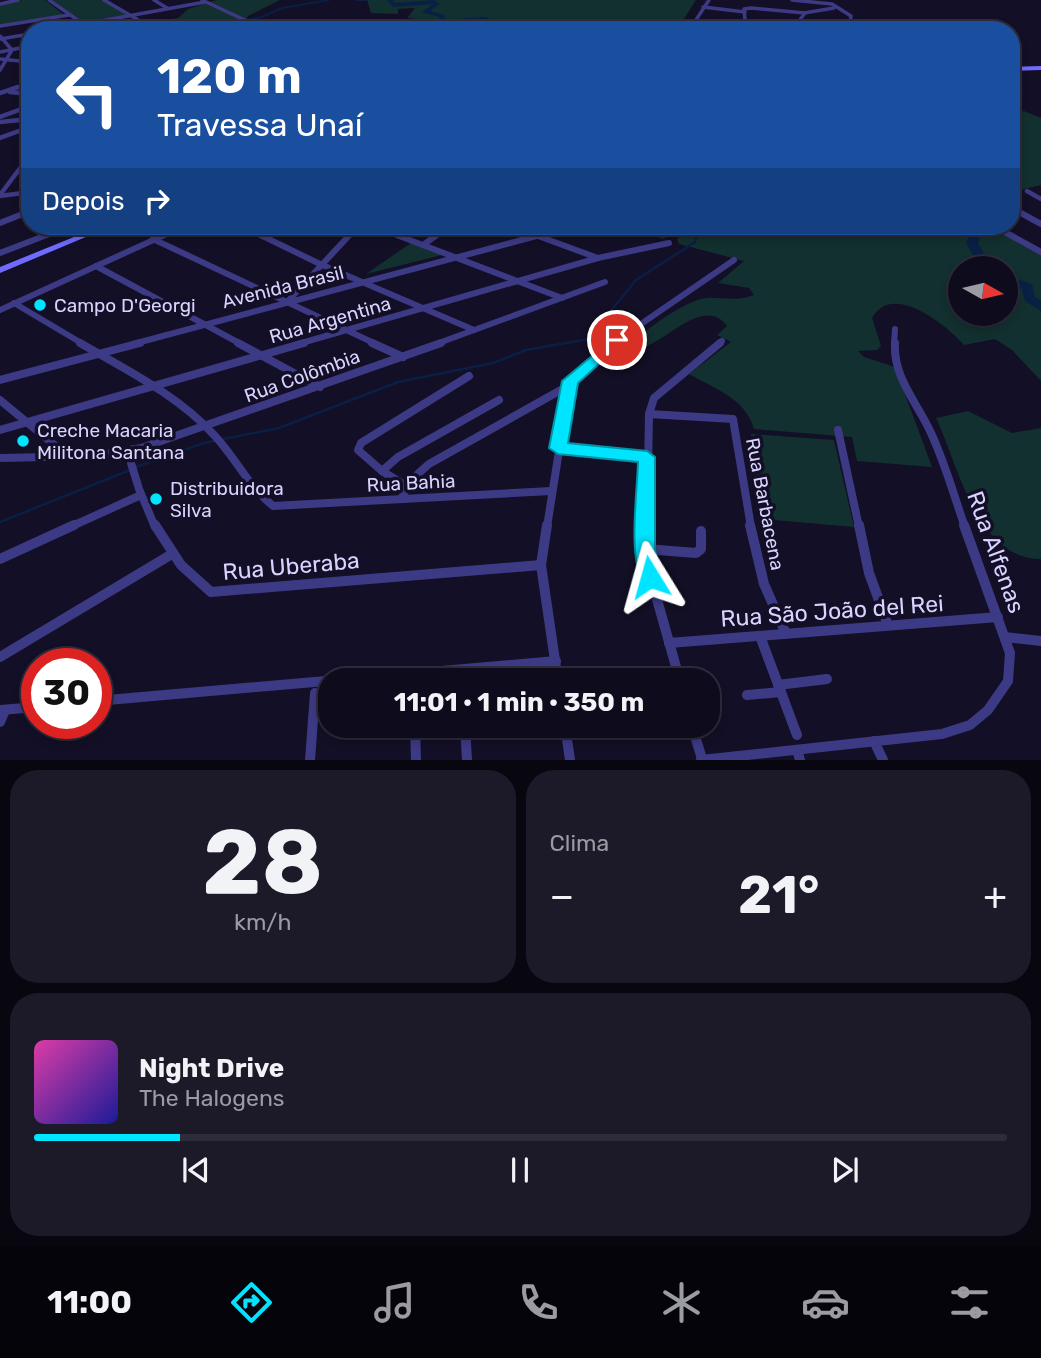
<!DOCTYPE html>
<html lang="pt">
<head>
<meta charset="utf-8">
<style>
	:root { --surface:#0e0b1c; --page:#1c1929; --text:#f1f3f6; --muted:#9b9ba3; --line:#2e2b3b; --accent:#00e5ff }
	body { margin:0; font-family:Rubik,sans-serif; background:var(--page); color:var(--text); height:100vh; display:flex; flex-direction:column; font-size:26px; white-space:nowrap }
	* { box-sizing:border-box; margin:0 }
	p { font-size:23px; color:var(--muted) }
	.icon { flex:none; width:38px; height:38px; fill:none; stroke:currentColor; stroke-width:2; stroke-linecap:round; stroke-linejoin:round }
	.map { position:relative; height:760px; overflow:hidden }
	.side { display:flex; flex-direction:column; gap:10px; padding:10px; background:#08060f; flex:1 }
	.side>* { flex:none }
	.banner { position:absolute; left:21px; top:21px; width:999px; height:214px; border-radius:28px; box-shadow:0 4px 10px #0003,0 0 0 2px var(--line); background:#1a4fa0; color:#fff; overflow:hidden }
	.needle { width:46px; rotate:98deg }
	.controls { position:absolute; left:948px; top:256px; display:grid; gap:14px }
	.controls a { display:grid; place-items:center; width:70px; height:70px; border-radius:50%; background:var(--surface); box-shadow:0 4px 10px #0003,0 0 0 2px var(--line); font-size:35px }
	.speed { position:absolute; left:21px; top:648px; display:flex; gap:14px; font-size:35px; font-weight:700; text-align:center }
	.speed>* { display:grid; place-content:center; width:91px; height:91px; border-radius:50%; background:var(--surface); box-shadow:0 4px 10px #0003,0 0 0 2px var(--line); line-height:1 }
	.speed .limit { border:10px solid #d22; background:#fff; color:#111 }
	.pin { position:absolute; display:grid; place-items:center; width:60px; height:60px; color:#fff; margin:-30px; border:4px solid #fff; border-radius:50%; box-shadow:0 2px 7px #0007 }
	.me { position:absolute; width:77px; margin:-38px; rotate:352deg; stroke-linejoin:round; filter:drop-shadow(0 0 5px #0008) }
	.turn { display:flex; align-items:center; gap:24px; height:147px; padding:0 21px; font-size:32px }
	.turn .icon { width:91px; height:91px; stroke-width:2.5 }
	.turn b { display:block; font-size:49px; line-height:60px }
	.then { display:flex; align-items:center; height:66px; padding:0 21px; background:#0003; gap:14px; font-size:26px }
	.big { font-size:52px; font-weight:700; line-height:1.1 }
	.side .tile { flex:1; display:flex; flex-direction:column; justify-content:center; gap:10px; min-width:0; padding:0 24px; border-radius:28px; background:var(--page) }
	.side .dial { align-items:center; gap:0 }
	.dial b { font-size:91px; line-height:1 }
	.song { display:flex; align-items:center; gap:21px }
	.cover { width:84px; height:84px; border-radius:10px; background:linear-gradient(135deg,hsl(320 70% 55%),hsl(240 70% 35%)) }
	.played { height:7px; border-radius:4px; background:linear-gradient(90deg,var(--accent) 15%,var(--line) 15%) }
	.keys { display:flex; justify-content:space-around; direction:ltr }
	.heat { display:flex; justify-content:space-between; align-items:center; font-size:38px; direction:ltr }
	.side .tiles { flex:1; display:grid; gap:10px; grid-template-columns:1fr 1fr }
	.tile:last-child { grid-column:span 2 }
	.trip { position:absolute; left:318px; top:668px; width:402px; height:70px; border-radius:28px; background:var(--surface); box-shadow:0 4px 10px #0003,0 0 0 2px var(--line); font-weight:700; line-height:70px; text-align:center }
	.tabs { display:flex; height:112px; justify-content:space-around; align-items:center; background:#06040b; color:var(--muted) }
	.tabs .icon { width:49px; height:49px }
	.tabs .on { color:var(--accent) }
	.tabs b { font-size:32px; color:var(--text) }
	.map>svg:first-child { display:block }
	.green { fill:#12302f; fill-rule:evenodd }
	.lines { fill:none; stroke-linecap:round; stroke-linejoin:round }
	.stream-far1 { stroke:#0a1f44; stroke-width:2 }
	.stream { stroke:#0a1f44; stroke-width:2.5 }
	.river { fill:#0a1f44; fill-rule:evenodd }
	.street-far4 { stroke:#3d3a85; stroke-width:3.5 }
	.street-far3 { stroke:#3d3a85; stroke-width:4.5 }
	.street-far2 { stroke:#3d3a85; stroke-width:6 }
	.street-far1 { stroke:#3d3a85; stroke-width:8 }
	.street { stroke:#3d3a85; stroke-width:10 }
	.secondary { fill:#6f6bff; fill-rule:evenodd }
	.route { fill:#00e5ff; stroke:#0095a6; stroke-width:2 }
	.poi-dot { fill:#00e5ff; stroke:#130f26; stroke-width:2.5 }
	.labels { text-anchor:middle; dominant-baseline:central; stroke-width:7; stroke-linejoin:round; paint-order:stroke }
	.street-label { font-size:19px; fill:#d9d4ff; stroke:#130f26 }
	.poi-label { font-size:19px; fill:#d9d4ff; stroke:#130f26; text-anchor:start }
	.near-street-label { font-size:23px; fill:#d9d4ff; stroke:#130f26 }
</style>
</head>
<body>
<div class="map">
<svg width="1041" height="760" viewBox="0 0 1041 760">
	<rect width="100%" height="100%" fill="#130f26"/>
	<g class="green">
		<polygon points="22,0 45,0 64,15 0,25 0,5"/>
		<polygon points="50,0 103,0 128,15 85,23"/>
		<path d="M216,0H280L248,16L246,20L253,23C235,36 186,30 164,28L169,24L159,21L178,18L188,9Z"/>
		<polygon points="367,0 696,0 677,30 453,30 427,20 407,18 415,8 398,9 398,14 371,13"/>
		<polygon points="1024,111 1041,118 1041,185 1012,192 1012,115"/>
		<path d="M630,226H988L1041,254V381L1012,350L995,339L964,345C947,326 893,281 872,318L881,346L877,350L858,351L864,357L895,367L932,467L857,461L852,437L754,429C746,399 714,388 689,374L731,342L717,335L727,326C706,297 671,336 647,346L636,340C650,326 687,300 706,298C723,297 737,302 754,295L749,288L718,283L744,261L679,244L677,239L681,236L673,233L663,239ZM961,268H1006V313H961Z"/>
		<polygon points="411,243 442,255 366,274"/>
		<path d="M968,411L1012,433L1041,428V559C976,559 959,466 936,418Z"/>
		<polygon points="751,434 834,440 854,527 762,519"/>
	</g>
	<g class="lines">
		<g class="stream-far1">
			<polyline points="357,0 366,0"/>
			<polyline points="110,20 133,28 151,29"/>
			<polyline points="164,27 217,26 262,17 282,8 329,0"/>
			<polyline points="1012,96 1022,95"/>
		</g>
		<g class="stream">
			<polyline points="136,467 204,443 279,428 398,382 493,363 526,350 589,339 607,331 613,321 609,313 636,280 695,242 699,226"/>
			<polyline points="0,522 130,470"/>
		</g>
		<g class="river">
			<polygon points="387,0 393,0 395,3 434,0 440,4 430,11 444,15 445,20 484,17 500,22 499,30 492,30 493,23 490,22 442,24 439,22 439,17 422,12 433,4 393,7"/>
			<path d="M711,226H733C729,231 715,231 711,226Z"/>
			<polygon points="761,226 798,226 797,228 774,232"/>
			<polygon points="963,226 981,227 982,229 978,243 992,268 980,268 966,243 971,231"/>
			<polygon points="1006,276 1032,284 1035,297 1041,301 1041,311 1025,301 1022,289 1006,284"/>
		</g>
		<g class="street-far4">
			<polyline points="49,0 92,30"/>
			<polyline points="104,0 140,21 164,24"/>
			<polyline points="154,0 167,8"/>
			<polyline points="202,0 266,30"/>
			<polyline points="792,0 832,4 851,16 849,30"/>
			<polyline points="0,4 18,0"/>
			<polyline points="703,7 745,12"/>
			<polyline points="804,13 834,8"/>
			<polyline points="0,26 69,15"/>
			<polyline points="51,30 205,2"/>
			<polyline points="708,30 692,26 709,0"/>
			<polyline points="722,30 745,20 744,9 751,8 805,13 799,21 799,30"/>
			<polyline points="741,30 763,26 790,30"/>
			<polyline points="0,36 12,50 0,70"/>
			<polyline points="0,39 30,34"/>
			<polyline points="0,52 30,46"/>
			<polyline points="0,59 30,62"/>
			<polyline points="13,89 30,83"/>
		</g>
		<g class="street-far3">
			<polyline points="10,92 30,94"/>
			<polyline points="0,93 18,87"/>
			<polyline points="0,117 30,106"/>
			<polyline points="0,122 30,119"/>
			<polyline points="0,138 30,127"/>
			<polyline points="1027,191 1041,199"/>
			<polyline points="0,195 30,155"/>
			<polyline points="0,196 30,192"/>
		</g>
		<g class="street-far2">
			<polyline points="1012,208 1041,224"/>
			<polyline points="0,223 30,211"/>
			<polyline points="242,226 320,264 474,330"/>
			<polyline points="373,226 562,298"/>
			<polyline points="511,226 598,258"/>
			<polyline points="994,226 1041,252"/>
			<polyline points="153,239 376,344"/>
			<polyline points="423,245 449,226"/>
			<polyline points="0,253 70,226"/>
			<polyline points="96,266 241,344"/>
			<polyline points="288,301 358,226"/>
			<polyline points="14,303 83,344"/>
			<polyline points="0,310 184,226"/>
			<polyline points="133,344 574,226"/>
			<polyline points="298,344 598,258 669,243"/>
			<polyline points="436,344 605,282"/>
			<polyline points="612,344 734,260"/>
			<polyline points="718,344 722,341"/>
			<polyline points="894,344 895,329"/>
		</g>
		<g class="street-far1">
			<path d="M80,343C125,369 179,396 214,435C236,458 248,486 273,506L551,491"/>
			<polyline points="238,343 320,387"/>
			<polyline points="372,343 403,357"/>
			<path d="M895,343C893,378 917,402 931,433C945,463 954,496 965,527"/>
			<polyline points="0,380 140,343"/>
			<polyline points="0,400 69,457"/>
			<polyline points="649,414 733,419 751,527"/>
			<polyline points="0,430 304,343"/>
			<polyline points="838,430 859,527"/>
			<polyline points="558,448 647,457"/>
			<polyline points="127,450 139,489 155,527"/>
			<polyline points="0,458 92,456 141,448 441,343"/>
			<polyline points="382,471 358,450 361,443 469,376"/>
			<polyline points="406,486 382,471 398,457 499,400"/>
			<polyline points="401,499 411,480 429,464 568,386"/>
			<polyline points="70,527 141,495"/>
			<polyline points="547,527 570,381 614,343"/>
			<polyline points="647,527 649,414 654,398 720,343"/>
		</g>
		<g class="street">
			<polyline points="155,525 181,565 211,592 541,565"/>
			<polyline points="547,525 541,565 558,681"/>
			<polyline points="648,525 647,564 680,681"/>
			<polyline points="750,525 764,584 786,634"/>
			<polyline points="859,525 869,573 888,625"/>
			<polyline points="645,549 696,553 701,549 701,531"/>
			<polyline points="0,559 74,525"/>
			<polyline points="760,636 797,735"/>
			<polyline points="1005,637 1041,641"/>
			<polyline points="669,643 998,617"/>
			<polyline points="0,657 172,554"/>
			<polyline points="778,685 827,679"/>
			<polyline points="747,695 781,692"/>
			<polyline points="96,701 556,661"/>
			<polyline points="0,710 37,707"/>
			<polyline points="0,722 5,710"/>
			<polyline points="415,726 416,760"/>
			<polyline points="465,726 467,760"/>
			<polyline points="565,726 570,760"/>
			<polyline points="692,726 702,759"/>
			<polyline points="874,741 883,760"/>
			<polyline points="797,750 800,760"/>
			<polyline points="310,760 315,693"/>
			<polyline points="701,760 942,734 970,725 988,710 1008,681 1010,653 964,525"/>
		</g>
		<g class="secondary">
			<polygon points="1041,66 1041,70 1012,71 1012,67"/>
			<polygon points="101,226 112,226 0,273 0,267"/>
		</g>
	</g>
	<path class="route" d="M617,335L625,340L622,343L578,383L568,443L647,451L655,457V549L661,577L658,583H643C628,554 637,496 638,462L558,454L549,448L562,381Z"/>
	<g class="poi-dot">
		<circle cx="40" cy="305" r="7"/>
		<circle cx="23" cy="441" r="7"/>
		<circle cx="156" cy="499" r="7"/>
	</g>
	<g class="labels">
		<g class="street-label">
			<text transform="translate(283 287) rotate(-14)">Avenida Brasil</text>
			<text transform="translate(330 320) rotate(-16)">Rua Argentina</text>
			<text transform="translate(302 376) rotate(-20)">Rua Colômbia</text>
			<text transform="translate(411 483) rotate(-3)">Rua Bahia</text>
			<text transform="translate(765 504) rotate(79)">Rua Barbacena</text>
		</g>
		<g class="poi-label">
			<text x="54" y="305">Campo D'Georgi</text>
			<text x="37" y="430">Creche Macaria<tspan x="37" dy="22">Militona Santana</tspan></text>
			<text x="170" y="488">Distribuidora<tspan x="170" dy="22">Silva</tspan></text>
		</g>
		<g class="near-street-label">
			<text transform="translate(996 552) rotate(70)">Rua Alfenas</text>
			<text transform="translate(291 566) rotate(-5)">Rua Uberaba</text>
			<text transform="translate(832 611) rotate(-4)">Rua São João del Rei</text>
		</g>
	</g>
</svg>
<div class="controls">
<a><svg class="needle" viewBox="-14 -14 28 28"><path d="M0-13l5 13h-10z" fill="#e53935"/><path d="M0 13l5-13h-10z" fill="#9b9ba3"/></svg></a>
</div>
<div class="speed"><div class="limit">30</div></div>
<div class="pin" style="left:617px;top:340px;background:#d93025"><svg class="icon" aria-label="arrive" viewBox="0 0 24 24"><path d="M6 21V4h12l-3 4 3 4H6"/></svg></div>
<svg class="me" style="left:650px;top:577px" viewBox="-20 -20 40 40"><path d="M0-17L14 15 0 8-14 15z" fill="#00e5ff" stroke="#fff" stroke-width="4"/></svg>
<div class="trip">11:01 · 1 min · 350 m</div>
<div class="banner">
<div class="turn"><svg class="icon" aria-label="left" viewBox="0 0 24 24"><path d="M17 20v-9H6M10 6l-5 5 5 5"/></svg><div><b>120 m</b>Travessa Unaí</div></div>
<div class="then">Depois<svg class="icon" aria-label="right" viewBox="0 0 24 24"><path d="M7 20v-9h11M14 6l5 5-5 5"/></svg></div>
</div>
</div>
<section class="side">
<div class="tiles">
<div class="tile dial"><b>28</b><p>km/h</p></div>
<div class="tile"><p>Clima</p>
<div class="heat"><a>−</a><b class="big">21°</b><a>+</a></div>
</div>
<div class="tile">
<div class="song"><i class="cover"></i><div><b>Night Drive</b><p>The Halogens</p></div></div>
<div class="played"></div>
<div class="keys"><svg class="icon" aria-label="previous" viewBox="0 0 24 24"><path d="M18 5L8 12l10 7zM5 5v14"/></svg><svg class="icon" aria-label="pause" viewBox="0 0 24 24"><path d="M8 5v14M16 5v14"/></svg><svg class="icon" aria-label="next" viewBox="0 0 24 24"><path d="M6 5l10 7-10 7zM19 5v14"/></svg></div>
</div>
</div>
</section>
<nav class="tabs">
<b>11:00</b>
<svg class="icon on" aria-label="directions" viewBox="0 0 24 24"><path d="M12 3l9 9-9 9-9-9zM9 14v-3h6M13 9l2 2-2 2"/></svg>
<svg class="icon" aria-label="music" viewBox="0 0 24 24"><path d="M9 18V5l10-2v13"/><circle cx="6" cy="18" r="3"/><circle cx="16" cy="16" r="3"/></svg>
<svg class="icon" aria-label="phone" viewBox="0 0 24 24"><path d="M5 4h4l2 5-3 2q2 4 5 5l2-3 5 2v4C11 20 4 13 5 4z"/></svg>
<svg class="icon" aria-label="climate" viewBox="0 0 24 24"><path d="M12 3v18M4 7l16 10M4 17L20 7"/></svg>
<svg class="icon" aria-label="car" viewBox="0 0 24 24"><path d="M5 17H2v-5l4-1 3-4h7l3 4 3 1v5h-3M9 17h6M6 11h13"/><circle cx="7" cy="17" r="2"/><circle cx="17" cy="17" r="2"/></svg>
<svg class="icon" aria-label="filters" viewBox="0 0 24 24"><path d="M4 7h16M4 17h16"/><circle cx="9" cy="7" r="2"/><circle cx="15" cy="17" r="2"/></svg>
</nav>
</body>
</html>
